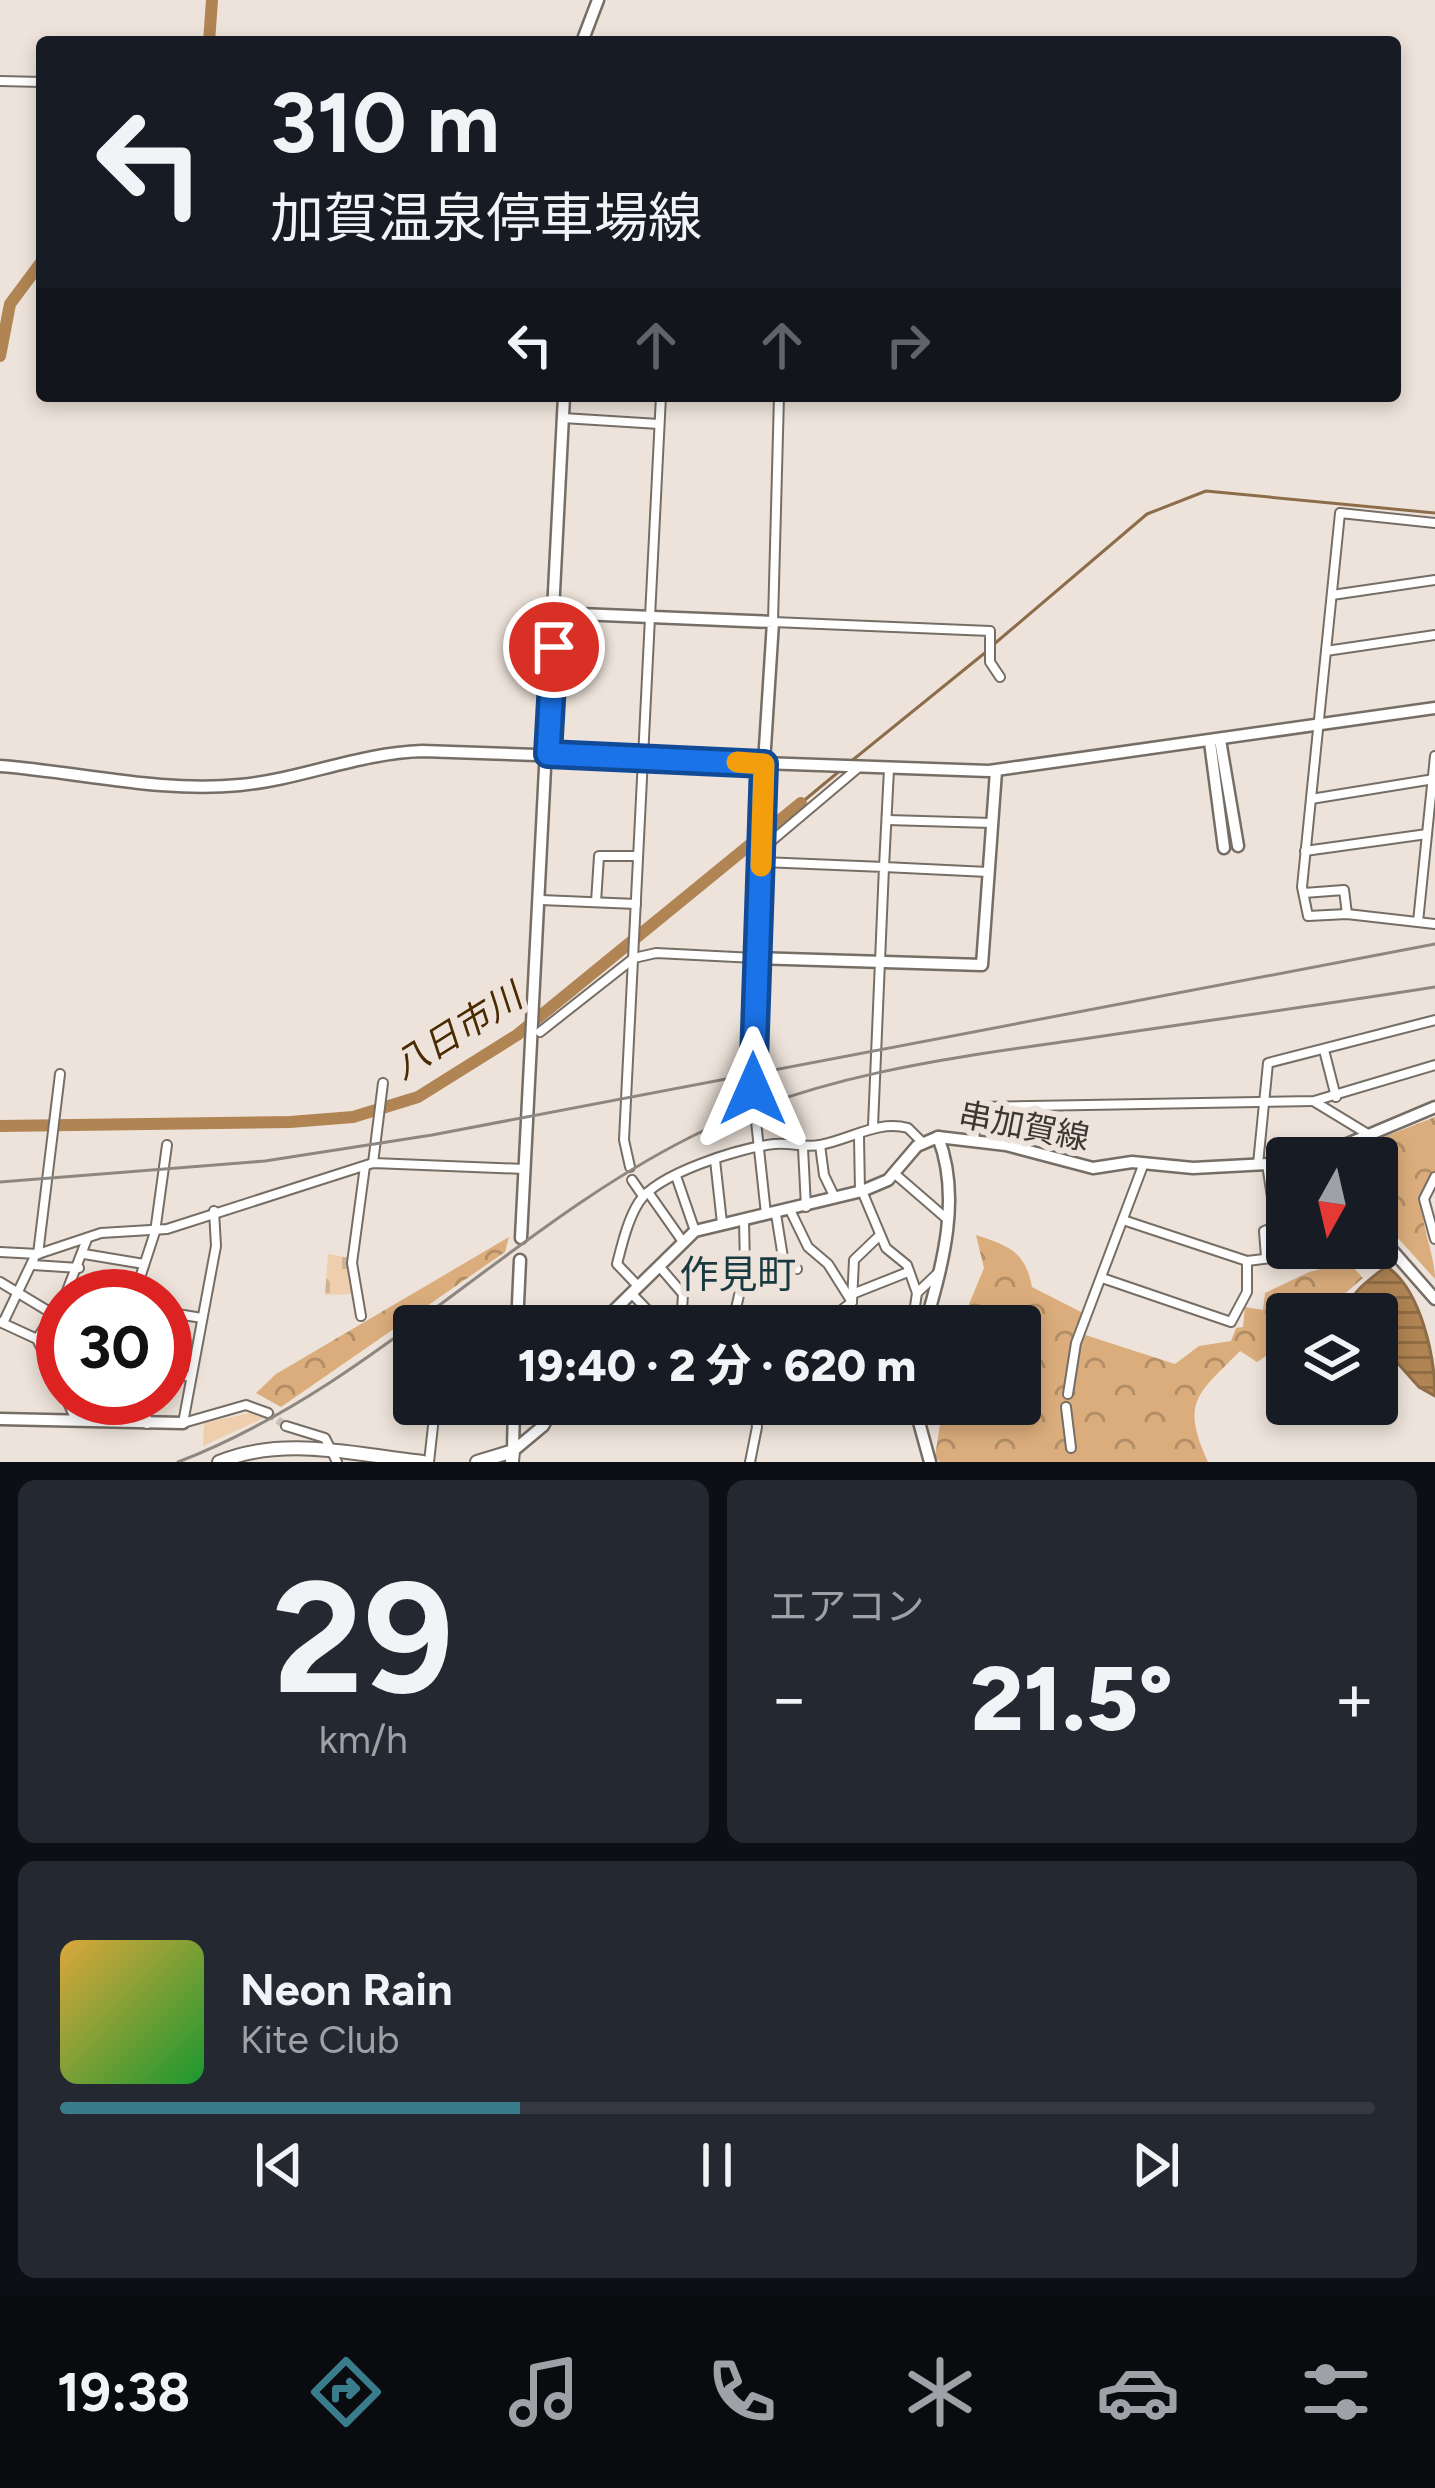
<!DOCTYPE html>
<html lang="ja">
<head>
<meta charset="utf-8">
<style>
	:root { --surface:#171b24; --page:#242831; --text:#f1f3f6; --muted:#9ea1a6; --line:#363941; --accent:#397d8c }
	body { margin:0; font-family:Figtree,"Noto Sans JP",sans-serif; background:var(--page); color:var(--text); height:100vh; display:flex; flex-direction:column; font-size:45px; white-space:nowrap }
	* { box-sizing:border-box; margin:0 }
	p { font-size:39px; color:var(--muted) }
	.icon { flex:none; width:66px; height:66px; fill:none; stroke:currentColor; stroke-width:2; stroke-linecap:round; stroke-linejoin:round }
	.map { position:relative; height:1462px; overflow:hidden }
	.panel { display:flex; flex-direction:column; gap:18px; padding:18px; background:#0d0f14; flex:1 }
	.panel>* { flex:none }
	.hud { position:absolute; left:36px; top:36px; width:1365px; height:366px; border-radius:12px; box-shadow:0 6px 18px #0003; background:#171b24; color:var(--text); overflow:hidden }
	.needle { width:78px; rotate:188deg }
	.tools { position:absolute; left:1266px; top:1137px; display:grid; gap:24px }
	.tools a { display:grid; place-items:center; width:132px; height:132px; border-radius:12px; background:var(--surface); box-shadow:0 6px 18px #0003; font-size:60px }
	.speed { position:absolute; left:36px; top:1269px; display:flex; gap:24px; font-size:60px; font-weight:700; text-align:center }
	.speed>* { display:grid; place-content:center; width:156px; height:156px; border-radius:50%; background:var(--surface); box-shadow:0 6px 18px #0003; line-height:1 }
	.speed .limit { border:18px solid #d22; background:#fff; color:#111 }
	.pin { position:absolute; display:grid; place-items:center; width:102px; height:102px; color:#fff; margin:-51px; border:6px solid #fff; border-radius:50%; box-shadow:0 3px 12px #0007 }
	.me { position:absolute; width:132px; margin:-66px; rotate:0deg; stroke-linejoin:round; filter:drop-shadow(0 0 9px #0008) }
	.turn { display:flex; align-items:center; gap:42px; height:252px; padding:0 36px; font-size:54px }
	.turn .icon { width:156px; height:156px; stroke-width:2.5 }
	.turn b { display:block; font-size:84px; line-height:102px }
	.lanes { display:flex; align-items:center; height:114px; padding:0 36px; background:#0003; justify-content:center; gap:60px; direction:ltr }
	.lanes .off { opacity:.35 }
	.big { font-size:90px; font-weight:800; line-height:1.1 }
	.panel .card { flex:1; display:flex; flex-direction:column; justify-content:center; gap:18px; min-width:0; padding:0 42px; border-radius:18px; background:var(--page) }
	.panel .dial { align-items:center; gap:0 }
	.dial b { font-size:156px; line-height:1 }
	.song { display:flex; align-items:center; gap:36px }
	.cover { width:144px; height:144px; border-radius:18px; background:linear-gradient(135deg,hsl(40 70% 55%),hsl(130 70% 35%)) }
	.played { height:12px; border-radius:6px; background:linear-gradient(90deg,var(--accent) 35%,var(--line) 35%) }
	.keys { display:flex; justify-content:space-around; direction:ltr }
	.heat { display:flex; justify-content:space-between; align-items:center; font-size:66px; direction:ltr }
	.panel .tiles { flex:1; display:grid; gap:18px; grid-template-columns:1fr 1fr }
	.card:last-child { grid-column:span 2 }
	.trip { position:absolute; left:393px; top:1305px; width:648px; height:120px; border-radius:12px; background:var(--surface); box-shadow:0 6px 18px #0003; font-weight:800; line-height:120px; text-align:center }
	.dock { display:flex; height:192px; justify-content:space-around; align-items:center; background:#090b0e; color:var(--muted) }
	.dock .icon { width:84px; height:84px }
	.dock .current { color:var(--accent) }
	.dock b { font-size:54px; color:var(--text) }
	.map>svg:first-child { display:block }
	.grass { fill:#eecead }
	.forest { fill:url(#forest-crowns) }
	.cemetery { fill:url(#cemetery-stones) }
	.water { fill:url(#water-rules); stroke:#8d6d49; stroke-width:3 }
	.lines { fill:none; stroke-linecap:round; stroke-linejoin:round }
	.stream { stroke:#8d6d49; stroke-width:3 }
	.river { stroke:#b08453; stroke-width:12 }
	.street-tunnel { stroke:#c9c1b9; stroke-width:8; stroke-dasharray:8 4; stroke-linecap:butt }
	.street-casing { stroke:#766e65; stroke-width:12 }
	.secondary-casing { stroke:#766e65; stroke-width:15 }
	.primary-casing { stroke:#766e65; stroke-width:16 }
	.street { stroke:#fff; stroke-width:8 }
	.secondary { stroke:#fff; stroke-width:10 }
	.primary { stroke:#fff; stroke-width:12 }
	.rail { stroke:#8e8781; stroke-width:3 }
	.route-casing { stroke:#114b97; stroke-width:30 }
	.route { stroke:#1a73e8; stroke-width:21 }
	.slow { stroke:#f59e0b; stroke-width:21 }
	.labels { text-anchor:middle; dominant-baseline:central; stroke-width:12; stroke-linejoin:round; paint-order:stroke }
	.street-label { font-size:33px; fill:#3b3733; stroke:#ede3da }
	.water-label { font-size:36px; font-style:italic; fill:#492a01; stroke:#ede3da }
	.quarter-label { font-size:39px; fill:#183940; stroke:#ede3da }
</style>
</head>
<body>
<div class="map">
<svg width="1435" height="1462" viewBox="0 0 1435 1462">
	<defs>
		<pattern id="forest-crowns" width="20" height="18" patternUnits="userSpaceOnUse" patternTransform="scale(3)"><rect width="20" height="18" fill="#dbad7c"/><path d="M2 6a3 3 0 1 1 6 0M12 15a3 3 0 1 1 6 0" fill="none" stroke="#b38e66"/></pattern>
		<pattern id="cemetery-stones" width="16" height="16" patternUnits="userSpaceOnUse" patternTransform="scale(3)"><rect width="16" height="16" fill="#eecead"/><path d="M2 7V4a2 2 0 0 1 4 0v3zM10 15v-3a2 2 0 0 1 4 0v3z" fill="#cdb295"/></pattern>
		<pattern id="water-rules" width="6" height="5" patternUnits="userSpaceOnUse" patternTransform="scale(3)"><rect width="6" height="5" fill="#b08453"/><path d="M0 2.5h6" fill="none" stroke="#906d45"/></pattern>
	</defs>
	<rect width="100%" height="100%" fill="#ede3da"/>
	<polygon class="grass" points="250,1413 266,1417 203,1446 204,1423"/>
	<g class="forest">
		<path d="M1435,1117V1173C1405,1197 1435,1245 1435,1279L1377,1215V1158L1359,1156L1371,1142Z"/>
		<path d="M976,1235C1009,1246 1025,1251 1032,1287L1083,1313L1076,1332L1175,1364L1199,1346L1231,1341L1236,1328L1243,1327L1245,1307L1263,1310L1265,1293L1309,1272L1348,1262L1363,1278L1341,1297L1345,1314H1287V1342L1257,1362L1240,1351C1198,1394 1180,1401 1208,1462H940L935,1457L943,1404H1020V1326H960L984,1268Z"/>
		<polygon points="509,1237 505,1252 281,1407 256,1393 276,1374"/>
	</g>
	<polygon class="cemetery" points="328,1254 350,1258 354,1294 325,1295"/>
	<path class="water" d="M1386,1266C1421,1289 1435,1357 1435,1396L1419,1387L1377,1340V1314H1351C1346,1292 1371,1280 1386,1266Z"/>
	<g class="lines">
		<g class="stream">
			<polyline points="993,645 1147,514 1206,491 1435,513"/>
			<polyline points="849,763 986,652"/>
			<polyline points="801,803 842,769"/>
		</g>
		<g class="river">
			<polyline points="209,42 212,0"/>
			<polyline points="0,356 10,304 42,261"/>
			<polyline points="0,1126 290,1122 353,1117 418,1097 517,1035 801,803"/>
		</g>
		<polyline class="street-tunnel" points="268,1413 286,1426"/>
		<g class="street-casing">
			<g id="street">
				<polyline points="0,81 42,82"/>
				<polyline points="779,396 773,622 990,631 990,662 1000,677"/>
				<polyline points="563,418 659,424"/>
				<polyline points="1435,523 1340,513 1302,887 1308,916 1347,914 1435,924"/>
				<polyline points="1332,595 1435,580"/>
				<polyline points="1326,651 1435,635"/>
				<polyline points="889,769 884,867 988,872"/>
				<polyline points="1311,799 1434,779"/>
				<polyline points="887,820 992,823"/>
				<polyline points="762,849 858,768"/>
				<polyline points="1305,851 1427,834"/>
				<polyline points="761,862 884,867 873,1126"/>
				<polyline points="1304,893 1344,890 1347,914"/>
				<polyline points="541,900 636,904"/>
				<polyline points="596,902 599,856 638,856"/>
				<polyline points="1418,922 1435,756"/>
				<polyline points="540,1032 634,958 656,953 755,958"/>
				<polyline points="1324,1050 1336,1097"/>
				<polyline points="754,1102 764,763"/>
				<polyline points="1315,1102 1366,1133"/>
				<polyline points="756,1121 766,1214"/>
				<polyline points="859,1137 860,1191"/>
				<polyline points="974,1141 977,1107 1314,1101 1435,1065"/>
				<polyline points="820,1145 824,1175 835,1198"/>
				<polyline points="803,1148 806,1207"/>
				<polyline points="715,1160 722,1223"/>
				<polyline points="373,1163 383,1083"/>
				<polyline points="1258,1164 1268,1063 1435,1020"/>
				<polyline points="630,1167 624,1140 661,396"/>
				<polyline points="895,1174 947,1219"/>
				<polyline points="676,1176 695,1231"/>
				<polyline points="1435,1177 1424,1199 1435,1239"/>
				<polyline points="632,1180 643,1196"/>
				<polyline points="862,1191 886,1248 907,1265 917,1293 912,1326"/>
				<polyline points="648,1192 681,1239"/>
				<polyline points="214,1211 216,1246 183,1423 246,1405 268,1413"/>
				<polyline points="791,1212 808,1247 828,1264 852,1302"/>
				<polyline points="776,1214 784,1264 797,1269"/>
				<polyline points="1123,1220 1247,1261 1281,1257 1267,1164"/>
				<polyline points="0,1252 38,1254 101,1233 167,1229 373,1163 524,1169"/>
				<polyline points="38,1254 60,1074"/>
				<polyline points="84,1254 144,1264"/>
				<polyline points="1266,1257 1264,1231 1277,1226"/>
				<polyline points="33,1265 79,1268"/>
				<polyline points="659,1266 683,1294 681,1326"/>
				<polyline points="1102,1278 1231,1322 1247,1292 1247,1261"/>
				<polyline points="0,1282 63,1320"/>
				<polyline points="743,1283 759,1284 785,1266"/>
				<polyline points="73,1286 94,1296"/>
				<path d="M638,1286L617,1264C622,1244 628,1219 639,1202C658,1173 740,1148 774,1144C791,1142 803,1148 820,1145C851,1139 878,1120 908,1128L923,1143"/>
				<polyline points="631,1293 658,1321 681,1324"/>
				<polyline points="855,1293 908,1272"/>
				<polyline points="917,1293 940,1271"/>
				<polyline points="65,1296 87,1239"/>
				<polyline points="134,1296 155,1232 167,1145"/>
				<polyline points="165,1312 202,1318"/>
				<polyline points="361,1316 352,1263 365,1166"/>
				<polyline points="0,1322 37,1339 63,1392"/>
				<polyline points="3,1323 36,1254"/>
				<polyline points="438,1326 566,1318 591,1326"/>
				<polyline points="732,1326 745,1269 744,1219"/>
				<polyline points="821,1326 852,1302 854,1260 879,1236"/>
				<polyline points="37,1339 63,1299"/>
				<polyline points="165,1372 191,1377"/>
				<polyline points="1068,1394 1076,1343 1144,1163"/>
				<polyline points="66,1398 74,1416"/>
				<polyline points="145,1398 147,1424"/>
				<polyline points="1066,1407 1071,1448"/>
				<polyline points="434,1417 434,1404"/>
				<polyline points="113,1419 115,1398"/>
				<polyline points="286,1426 325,1438 337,1462"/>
				<polyline points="429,1462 434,1417 514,1414"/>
				<polyline points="750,1462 757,1427 754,1404"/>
			</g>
		</g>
		<g class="secondary-casing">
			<g id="secondary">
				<polyline points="582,42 598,0"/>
				<polyline points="555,613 773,622 764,763"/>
				<polyline points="1220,740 1238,846"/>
				<polyline points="1210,742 1224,848"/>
				<path d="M0,766C79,772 161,793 240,785C302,779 359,753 422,751L989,771L1435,708"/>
				<polyline points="755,958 982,965 996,771"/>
				<polyline points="1314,1158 1435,1107"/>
				<polyline points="1377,1233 1435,1299"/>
				<polyline points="521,1238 564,396"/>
				<polyline points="517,1326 520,1260"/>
				<polyline points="598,1326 695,1231 862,1191 888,1180 917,1146 938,1137 1006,1145 1093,1168 1132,1162 1193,1168 1287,1163"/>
				<path d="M925,1326C942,1266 962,1198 938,1137"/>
				<polyline points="914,1404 930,1462"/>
				<polyline points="0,1419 183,1423"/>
				<polyline points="513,1451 543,1426 555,1404"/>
				<polyline points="513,1451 514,1404"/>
			</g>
		</g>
		<g class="primary-casing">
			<g id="primary">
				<path d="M219,1462C285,1435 355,1455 423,1462"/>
				<polyline points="477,1462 513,1451 512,1462"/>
			</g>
		</g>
		<use href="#street" class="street"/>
		<use href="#secondary" class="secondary"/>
		<use href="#primary" class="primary"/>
		<g class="rail">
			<polyline points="0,1182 265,1161 432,1135 1435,944"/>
			<path d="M178,1462C376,1386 517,1219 707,1129C823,1074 950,1058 1076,1040C1195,1022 1315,1006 1435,987"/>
		</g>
	</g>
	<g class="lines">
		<g class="route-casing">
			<polyline id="route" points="554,647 548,754 764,764 753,1089"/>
		</g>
		<use href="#route" class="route"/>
		<polyline class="slow" points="737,762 764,764 761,866"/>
	</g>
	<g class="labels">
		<g class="street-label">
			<text transform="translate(1024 1126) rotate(11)">串加賀線</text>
		</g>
		<g class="water-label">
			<text transform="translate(457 1031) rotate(-32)">八日市川</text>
		</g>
		<g class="quarter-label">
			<text x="738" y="1274">作見町</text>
		</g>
	</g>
</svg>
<div class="tools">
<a><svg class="needle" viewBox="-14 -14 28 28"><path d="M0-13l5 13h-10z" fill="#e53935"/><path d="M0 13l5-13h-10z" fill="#9ea1a6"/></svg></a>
<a><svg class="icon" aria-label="layers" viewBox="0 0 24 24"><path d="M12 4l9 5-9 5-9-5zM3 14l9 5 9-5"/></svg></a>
</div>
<div class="speed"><div class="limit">30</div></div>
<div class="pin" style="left:554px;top:647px;background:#d93025"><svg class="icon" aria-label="arrive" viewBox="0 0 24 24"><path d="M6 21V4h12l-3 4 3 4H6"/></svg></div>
<svg class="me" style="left:753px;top:1089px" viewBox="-20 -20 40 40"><path d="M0-17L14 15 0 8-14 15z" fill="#1a73e8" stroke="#fff" stroke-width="4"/></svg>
<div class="trip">19:40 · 2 分 · 620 m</div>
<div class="hud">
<div class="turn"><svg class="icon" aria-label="left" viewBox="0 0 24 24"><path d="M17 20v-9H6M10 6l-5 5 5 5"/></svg><div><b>310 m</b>加賀温泉停車場線</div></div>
<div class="lanes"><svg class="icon" aria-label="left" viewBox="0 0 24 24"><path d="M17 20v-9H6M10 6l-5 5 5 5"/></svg><svg class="icon off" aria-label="ahead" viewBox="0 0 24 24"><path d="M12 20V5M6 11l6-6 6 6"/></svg><svg class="icon off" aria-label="ahead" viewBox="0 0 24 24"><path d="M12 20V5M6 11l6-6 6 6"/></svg><svg class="icon off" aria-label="right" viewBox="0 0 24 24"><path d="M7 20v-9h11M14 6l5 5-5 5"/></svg></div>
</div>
</div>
<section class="panel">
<div class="tiles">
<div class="card dial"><b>29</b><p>km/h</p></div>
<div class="card"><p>エアコン</p>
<div class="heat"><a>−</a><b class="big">21.5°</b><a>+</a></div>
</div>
<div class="card">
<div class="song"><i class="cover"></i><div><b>Neon Rain</b><p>Kite Club</p></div></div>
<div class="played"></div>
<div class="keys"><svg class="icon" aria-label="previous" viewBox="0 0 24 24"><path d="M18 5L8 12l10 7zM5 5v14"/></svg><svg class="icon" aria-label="pause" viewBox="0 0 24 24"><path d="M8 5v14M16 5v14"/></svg><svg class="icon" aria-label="next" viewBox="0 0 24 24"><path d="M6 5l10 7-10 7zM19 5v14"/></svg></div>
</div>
</div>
</section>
<nav class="dock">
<b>19:38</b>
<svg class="icon current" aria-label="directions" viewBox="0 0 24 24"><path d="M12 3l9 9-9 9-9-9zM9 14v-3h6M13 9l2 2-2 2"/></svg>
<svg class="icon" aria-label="music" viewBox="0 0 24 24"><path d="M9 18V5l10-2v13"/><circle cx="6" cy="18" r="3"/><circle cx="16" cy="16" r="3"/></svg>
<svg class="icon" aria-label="phone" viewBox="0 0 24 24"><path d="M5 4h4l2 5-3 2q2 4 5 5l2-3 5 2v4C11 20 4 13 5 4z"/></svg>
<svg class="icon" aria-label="climate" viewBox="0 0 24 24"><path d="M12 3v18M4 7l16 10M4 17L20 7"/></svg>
<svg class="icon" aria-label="car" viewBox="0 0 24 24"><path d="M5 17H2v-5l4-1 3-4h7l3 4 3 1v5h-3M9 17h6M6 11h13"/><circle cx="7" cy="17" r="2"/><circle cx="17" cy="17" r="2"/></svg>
<svg class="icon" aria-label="filters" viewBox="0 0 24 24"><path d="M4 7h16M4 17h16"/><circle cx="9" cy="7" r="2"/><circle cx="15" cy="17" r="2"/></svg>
</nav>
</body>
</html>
